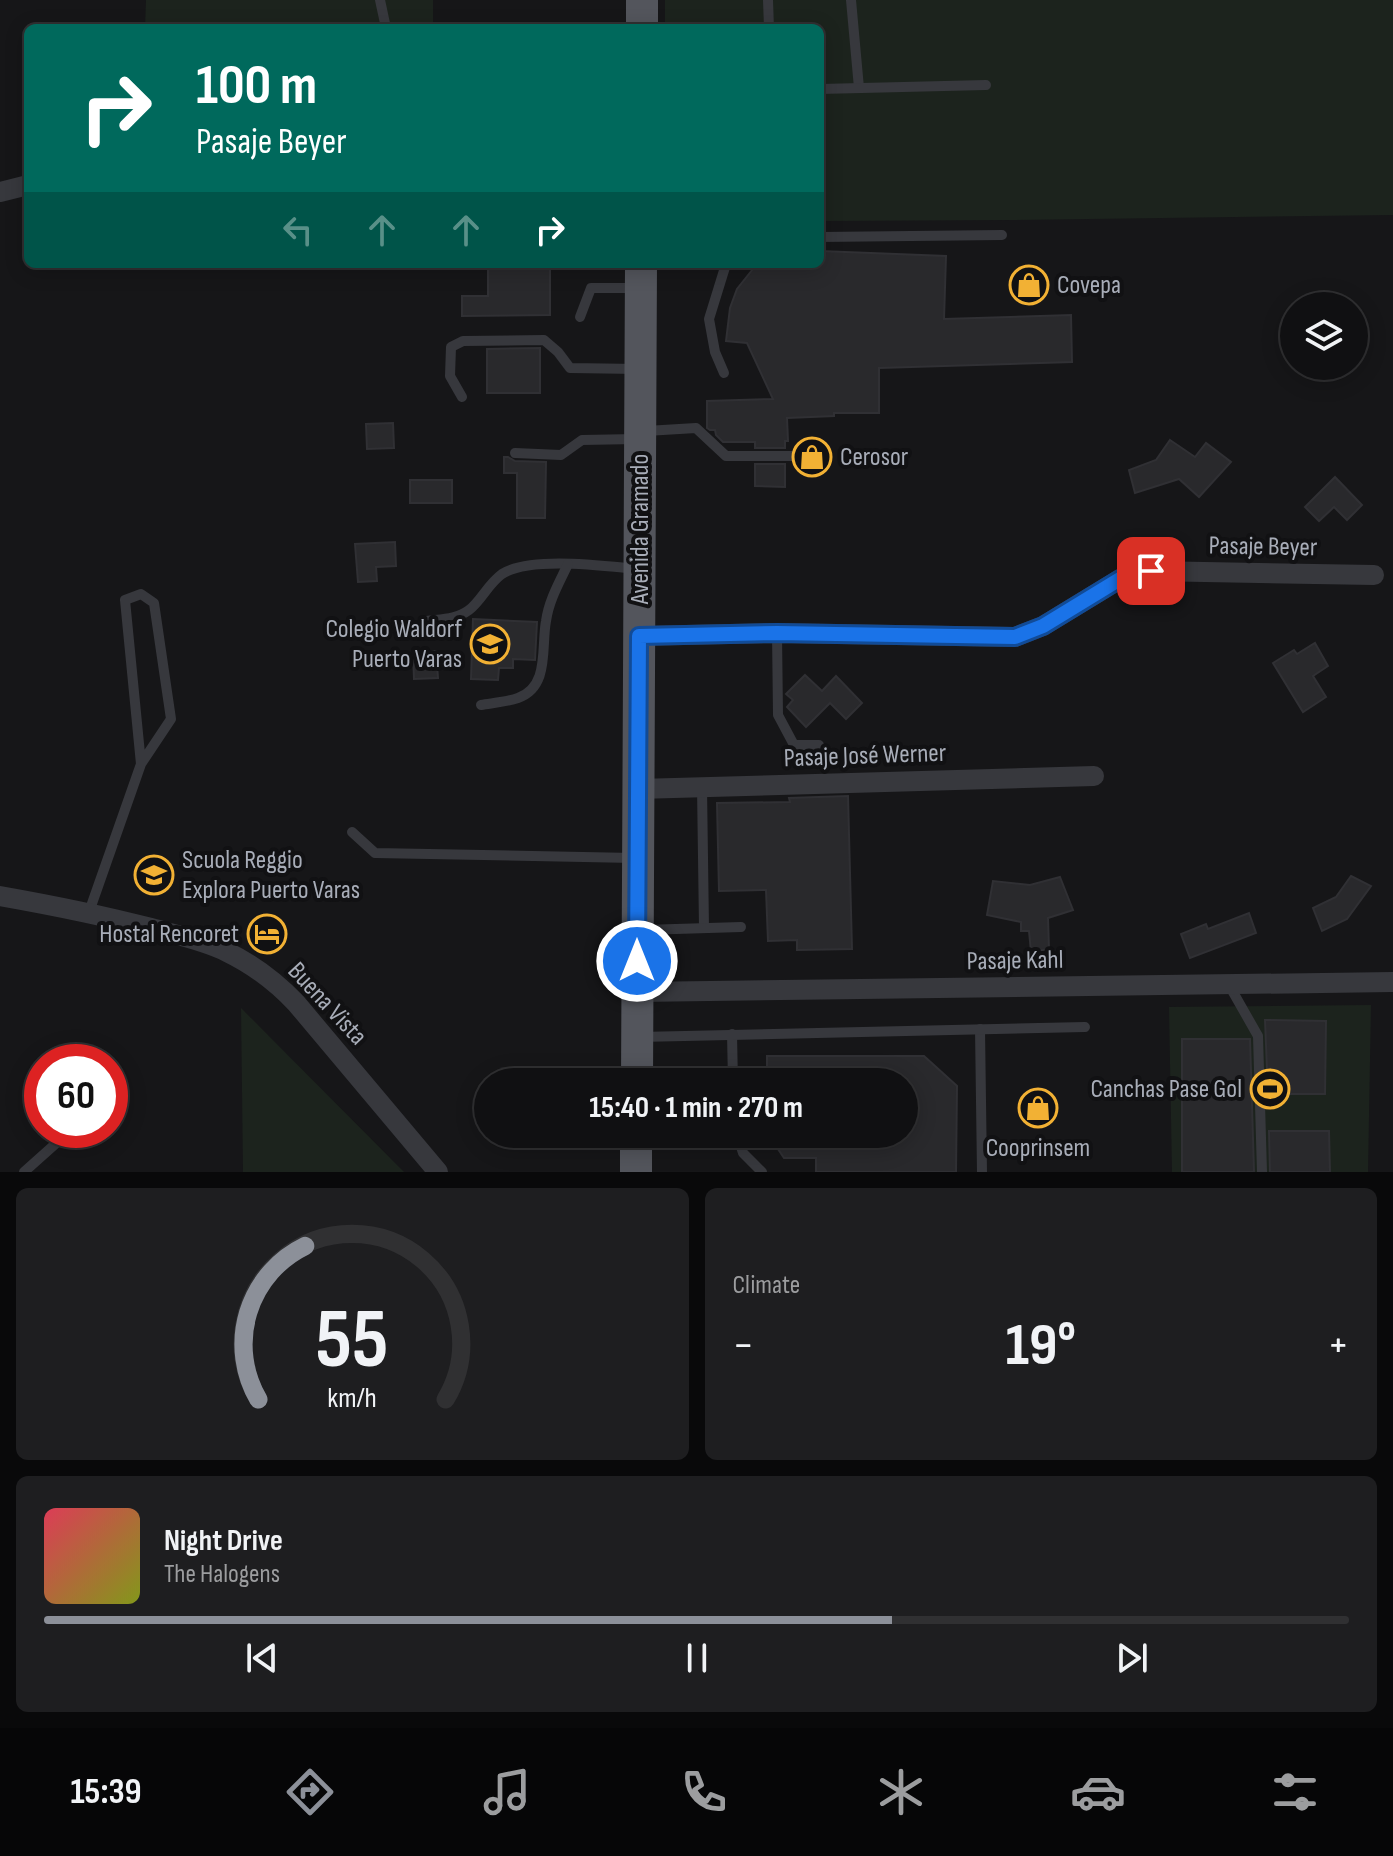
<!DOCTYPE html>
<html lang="en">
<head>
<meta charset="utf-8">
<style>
	:root { --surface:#101012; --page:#1e1e20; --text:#f1f3f6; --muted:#9c9d9f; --line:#303032; --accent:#8c9099 }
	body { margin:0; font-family:"Sofia Sans Condensed",sans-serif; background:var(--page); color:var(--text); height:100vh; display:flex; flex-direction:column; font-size:30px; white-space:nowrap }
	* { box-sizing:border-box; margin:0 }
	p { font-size:26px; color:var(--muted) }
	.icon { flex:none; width:44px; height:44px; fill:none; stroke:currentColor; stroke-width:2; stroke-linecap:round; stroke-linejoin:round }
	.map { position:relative; height:1172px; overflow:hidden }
	.details { display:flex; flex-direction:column; gap:16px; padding:16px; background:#09090a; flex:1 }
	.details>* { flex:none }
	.top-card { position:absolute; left:24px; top:24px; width:800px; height:244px; border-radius:12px; box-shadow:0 4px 20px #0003,0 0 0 2px var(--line); background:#00695c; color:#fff; overflow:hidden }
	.buttons { position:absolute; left:1280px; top:292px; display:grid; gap:16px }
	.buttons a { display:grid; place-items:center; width:88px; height:88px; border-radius:50%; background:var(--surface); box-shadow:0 4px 20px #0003,0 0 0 2px var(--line); font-size:40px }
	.speed { position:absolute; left:24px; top:1044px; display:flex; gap:16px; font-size:40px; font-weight:700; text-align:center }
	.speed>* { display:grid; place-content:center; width:104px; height:104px; border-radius:50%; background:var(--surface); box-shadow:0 4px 20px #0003,0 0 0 2px var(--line); line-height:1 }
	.speed .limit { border:12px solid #d22; background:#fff; color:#111 }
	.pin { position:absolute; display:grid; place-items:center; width:68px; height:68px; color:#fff; margin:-34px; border-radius:16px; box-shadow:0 4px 12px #0006 }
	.me { position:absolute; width:88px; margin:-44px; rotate:0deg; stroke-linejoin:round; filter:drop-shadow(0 0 6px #0008) }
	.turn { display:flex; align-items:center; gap:28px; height:168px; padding:0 40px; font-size:36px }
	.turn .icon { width:104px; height:104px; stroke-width:2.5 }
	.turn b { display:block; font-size:56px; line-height:68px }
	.lanes { display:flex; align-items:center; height:76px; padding:0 40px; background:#0003; justify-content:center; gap:40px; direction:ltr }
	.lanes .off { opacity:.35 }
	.big { font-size:60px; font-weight:700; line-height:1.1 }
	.details .widget { flex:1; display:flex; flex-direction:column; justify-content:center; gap:12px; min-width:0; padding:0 28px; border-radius:12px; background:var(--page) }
	.details .dial { align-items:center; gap:0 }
	.dial svg { height:208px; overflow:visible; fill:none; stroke:var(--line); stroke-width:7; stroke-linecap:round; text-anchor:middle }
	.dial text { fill:var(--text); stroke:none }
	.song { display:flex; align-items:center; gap:24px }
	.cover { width:96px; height:96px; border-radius:12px; background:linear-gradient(135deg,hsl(350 70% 55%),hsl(70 70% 35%)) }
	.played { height:8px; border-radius:4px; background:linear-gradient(90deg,var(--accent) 65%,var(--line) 65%) }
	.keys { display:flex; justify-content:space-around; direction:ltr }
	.heat { display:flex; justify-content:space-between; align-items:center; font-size:44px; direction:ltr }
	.details .tiles { flex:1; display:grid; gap:16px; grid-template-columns:1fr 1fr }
	.widget:last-child { grid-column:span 2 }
	.trip { position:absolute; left:474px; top:1068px; width:444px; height:80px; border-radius:40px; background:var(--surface); box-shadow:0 4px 20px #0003,0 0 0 2px var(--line); font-weight:700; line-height:80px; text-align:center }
	.menu { display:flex; height:128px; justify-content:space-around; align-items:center; background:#060607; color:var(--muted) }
	.menu .icon { width:56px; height:56px }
	.menu .active { color:var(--accent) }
	.menu b { font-size:36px; color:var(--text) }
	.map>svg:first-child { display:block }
	.green { fill:#1c231d }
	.building { fill:#29292c; stroke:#303034; stroke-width:2 }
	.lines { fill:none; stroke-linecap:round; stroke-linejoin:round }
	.service { stroke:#37383d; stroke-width:10 }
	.minor { stroke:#37383d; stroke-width:20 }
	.primary { stroke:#53555c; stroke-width:32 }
	.route-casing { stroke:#114b97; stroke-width:20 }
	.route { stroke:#1a73e8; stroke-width:14 }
	.labels { text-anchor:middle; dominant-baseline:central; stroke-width:8; stroke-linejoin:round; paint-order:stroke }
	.poi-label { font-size:26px; fill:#a8adb8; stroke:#111113; text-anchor:start }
	.street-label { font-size:26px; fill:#a8adb8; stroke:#111113 }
</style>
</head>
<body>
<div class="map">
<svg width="1393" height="1172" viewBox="0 0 1393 1172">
	<rect width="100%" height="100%" fill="#161618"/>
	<g class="green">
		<polygon points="146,0 433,0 433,28 145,28"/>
		<polygon points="665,0 1393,0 1393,215 1010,220 820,221 820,28 665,28"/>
		<polygon points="1371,1005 1368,1172 1172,1172 1169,1007"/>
		<polygon points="241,1008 404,1172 243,1172"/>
	</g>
	<g class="building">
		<polygon points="820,251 946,256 944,319 1071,315 1072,362 879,368 879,413 834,413 834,416 787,418 788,441 785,441 785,448 755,448 755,442 723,442 716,435 715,430 710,430 707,428 707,401 773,399 747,343 726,341 730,308 737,289 757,264 820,264"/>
		<polygon points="494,264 550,266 550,315 462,316 462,296 488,296 488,265"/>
		<polygon points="540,348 540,393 487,393 487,349"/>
		<polygon points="393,423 394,448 367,449 366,424"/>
		<polygon points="1170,440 1195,457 1206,443 1231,462 1199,497 1179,479 1135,493 1129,470 1156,460"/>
		<polygon points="504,457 508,457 515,461 546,462 545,518 517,518 517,473 504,473"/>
		<polygon points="755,464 785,464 785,487 755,486"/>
		<polygon points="1335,477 1362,505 1347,520 1334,507 1319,521 1305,507"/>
		<rect x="410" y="480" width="42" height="23"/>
		<polygon points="395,542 396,566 376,567 377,581 358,582 355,544"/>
		<polygon points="473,619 537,622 535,660 513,659 513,668 499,668 498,680 471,679"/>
		<polygon points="1315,643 1328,666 1313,676 1326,697 1303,712 1273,663 1294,650 1297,654"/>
		<polygon points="436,651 438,678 414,679 413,652"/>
		<polygon points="805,675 822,691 836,676 862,703 846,719 830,703 806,727 787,707 793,700 786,694"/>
		<polygon points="848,796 852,949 797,950 797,940 768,941 766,890 719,891 717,803 790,802 789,798"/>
		<polygon points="1351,876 1371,886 1347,919 1322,931 1313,908 1336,897"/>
		<polygon points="1060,877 1073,910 1048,918 1049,949 1031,952 1029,931 1021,931 1021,922 987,915 993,881 1030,885"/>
		<polygon points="1249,913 1256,933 1190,958 1181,934 1206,924 1208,929"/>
		<polygon points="1265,1020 1326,1021 1325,1094 1268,1094"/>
		<polygon points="1182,1039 1250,1039 1254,1172 1182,1172"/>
		<polygon points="767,1056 924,1056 957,1086 956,1172 816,1172 816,1158 784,1158 768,1134 904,1134 904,1082 767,1082"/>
		<polygon points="1269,1131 1329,1131 1330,1172 1270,1172"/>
	</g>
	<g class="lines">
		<g class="service">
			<polyline points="380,0 386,28"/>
			<polyline points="768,0 769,28"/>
			<polyline points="851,0 859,88"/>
			<polyline points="820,89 986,85"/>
			<polyline points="820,237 1002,235"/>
			<polyline points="580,317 591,288 639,288"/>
			<polyline points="724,373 715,352 709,319 726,264"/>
			<polyline points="462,397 450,376 451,347 463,341 544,340 558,352 570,368 638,369"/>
			<polyline points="646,431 696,428 726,456 797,456"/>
			<polyline points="515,453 561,455 582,440 636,439"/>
			<path d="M427,621C441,619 457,619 469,610C481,601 488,584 502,574C530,556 604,566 637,569"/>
			<polyline points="777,633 778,715 794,745 819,745"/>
			<path d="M481,705C493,703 507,702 518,698C550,687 541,647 546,621C549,600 559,583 568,564"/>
			<polyline points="702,787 704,928"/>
			<polyline points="352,832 375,853 634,858"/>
			<polyline points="89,912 141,764 171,719 154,603 141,594 125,600 141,764"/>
			<polyline points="643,930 741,927"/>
			<polyline points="1229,985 1258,1036 1262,1172"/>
			<polyline points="980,1029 982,1172"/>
			<polyline points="732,1034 733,1082"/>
			<polyline points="639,1037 1085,1027"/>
			<polyline points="737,1134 743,1153 762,1172"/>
			<polyline points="24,1172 71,1130"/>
		</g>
		<g class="minor">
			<polyline points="0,192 28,185"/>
			<polyline points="639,636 777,633 1015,637 1043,626 1120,579 1151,571 1374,575"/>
			<polyline points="638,789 1094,776"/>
			<path d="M0,896C51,905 101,915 151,928C176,935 203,940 227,952C254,965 276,982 296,1003L438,1172"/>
			<polyline points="637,992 1393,982"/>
		</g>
		<g class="primary">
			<polyline points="642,28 642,0"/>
			<polyline points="637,1082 641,264"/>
			<polyline points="636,1172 636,1134"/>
		</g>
	</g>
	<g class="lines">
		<g class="route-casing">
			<polyline id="route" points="637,961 639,636 777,633 1015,637 1043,626 1120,579 1151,571"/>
		</g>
		<use href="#route" class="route"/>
	</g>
	<defs>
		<g id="shop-ring" transform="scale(2)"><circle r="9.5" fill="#111113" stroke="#f2b134" stroke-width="1.5"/><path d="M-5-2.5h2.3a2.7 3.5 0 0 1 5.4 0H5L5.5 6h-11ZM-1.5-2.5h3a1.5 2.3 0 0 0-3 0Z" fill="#f2b134"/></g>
		<g id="school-ring" transform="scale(2)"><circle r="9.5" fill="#111113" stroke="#f2b134" stroke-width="1.5"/><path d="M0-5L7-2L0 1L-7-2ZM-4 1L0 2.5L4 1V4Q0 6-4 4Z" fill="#f2b134"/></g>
		<g id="hotel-ring" transform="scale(2)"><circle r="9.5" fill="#111113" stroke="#f2b134" stroke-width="1.5"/><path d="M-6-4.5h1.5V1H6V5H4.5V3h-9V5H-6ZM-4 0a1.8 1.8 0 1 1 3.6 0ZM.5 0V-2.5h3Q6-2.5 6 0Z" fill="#f2b134"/></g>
		<g id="stadium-ring" transform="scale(2)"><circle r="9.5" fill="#111113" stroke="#f2b134" stroke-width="1.5"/><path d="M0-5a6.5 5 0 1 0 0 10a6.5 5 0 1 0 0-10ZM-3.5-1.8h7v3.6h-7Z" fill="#f2b134"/></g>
	</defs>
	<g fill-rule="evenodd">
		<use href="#shop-ring" x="1029" y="285"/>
		<use href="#shop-ring" x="812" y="457"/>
		<use href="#school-ring" x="490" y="644"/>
		<use href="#school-ring" x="154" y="875"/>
		<use href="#hotel-ring" x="267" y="934"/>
		<use href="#stadium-ring" x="1270" y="1089"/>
		<use href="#shop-ring" x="1038" y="1108"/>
	</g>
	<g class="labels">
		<g class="poi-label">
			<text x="1057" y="285">Covepa</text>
			<text x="840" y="457">Cerosor</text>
			<text x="462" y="629" text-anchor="end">Colegio Waldorf<tspan x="462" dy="30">Puerto Varas</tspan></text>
			<text x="182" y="860">Scuola Reggio<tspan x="182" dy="30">Explora Puerto Varas</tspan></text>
			<text x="239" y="934" text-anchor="end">Hostal Rencoret</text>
			<text x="1242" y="1089" text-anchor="end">Canchas Pase Gol</text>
			<text x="1038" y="1148" text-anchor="middle">Cooprinsem</text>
		</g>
		<g class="street-label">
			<text transform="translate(640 529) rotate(-90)">Avenida Gramado</text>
			<text transform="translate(1263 547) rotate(1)">Pasaje Beyer</text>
			<text transform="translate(865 756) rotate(-2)">Pasaje José Werner</text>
			<text transform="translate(1015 961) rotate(-1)">Pasaje Kahl</text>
			<text transform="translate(327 1004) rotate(47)">Buena Vista</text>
		</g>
	</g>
</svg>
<div class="buttons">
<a><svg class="icon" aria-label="layers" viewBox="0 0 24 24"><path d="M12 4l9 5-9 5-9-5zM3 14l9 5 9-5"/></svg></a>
</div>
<div class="speed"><div class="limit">60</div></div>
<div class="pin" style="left:1151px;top:571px;background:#d93025"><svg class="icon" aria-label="arrive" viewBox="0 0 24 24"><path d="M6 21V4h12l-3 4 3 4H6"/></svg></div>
<svg class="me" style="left:637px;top:961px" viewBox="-20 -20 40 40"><circle r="17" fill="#1a73e8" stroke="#fff" stroke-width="3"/><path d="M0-11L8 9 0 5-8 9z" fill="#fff"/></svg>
<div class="trip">15:40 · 1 min · 270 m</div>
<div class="top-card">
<div class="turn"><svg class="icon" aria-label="right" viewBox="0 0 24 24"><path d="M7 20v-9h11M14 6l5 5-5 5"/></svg><div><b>100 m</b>Pasaje Beyer</div></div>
<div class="lanes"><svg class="icon off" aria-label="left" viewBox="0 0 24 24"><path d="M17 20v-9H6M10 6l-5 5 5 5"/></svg><svg class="icon off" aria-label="ahead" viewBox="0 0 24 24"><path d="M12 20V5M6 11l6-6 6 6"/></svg><svg class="icon off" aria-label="ahead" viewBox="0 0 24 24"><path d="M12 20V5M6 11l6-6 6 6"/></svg><svg class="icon" aria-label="right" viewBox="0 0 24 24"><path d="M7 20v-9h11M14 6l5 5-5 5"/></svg></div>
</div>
</div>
<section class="details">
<div class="tiles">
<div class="widget dial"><svg viewBox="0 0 100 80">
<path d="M14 69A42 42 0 1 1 86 69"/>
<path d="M14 69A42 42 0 0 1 32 10" stroke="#8c9099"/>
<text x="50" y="56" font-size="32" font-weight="700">55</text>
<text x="50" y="72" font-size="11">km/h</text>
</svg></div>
<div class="widget"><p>Climate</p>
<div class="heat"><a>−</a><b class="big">19°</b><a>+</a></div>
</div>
<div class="widget">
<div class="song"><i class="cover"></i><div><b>Night Drive</b><p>The Halogens</p></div></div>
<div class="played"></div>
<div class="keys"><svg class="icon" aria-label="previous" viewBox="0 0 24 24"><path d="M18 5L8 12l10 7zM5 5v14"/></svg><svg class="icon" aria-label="pause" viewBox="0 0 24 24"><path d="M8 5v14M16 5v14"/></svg><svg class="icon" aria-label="next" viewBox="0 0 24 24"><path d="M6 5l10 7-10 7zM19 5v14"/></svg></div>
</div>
</div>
</section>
<nav class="menu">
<b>15:39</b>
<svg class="icon active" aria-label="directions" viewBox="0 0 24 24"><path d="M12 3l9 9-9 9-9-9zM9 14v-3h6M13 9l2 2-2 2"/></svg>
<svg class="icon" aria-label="music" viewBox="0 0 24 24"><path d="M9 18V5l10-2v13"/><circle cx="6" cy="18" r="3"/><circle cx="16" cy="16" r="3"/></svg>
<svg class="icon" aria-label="phone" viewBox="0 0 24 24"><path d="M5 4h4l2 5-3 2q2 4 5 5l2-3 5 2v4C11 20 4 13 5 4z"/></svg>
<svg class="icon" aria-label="climate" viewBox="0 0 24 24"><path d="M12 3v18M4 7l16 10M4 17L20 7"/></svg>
<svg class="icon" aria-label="car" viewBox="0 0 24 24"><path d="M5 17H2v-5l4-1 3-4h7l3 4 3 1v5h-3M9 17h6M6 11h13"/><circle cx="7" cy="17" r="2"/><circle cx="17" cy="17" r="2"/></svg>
<svg class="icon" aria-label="filters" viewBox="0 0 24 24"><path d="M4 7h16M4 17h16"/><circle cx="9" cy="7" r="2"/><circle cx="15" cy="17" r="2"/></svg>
</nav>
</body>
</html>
